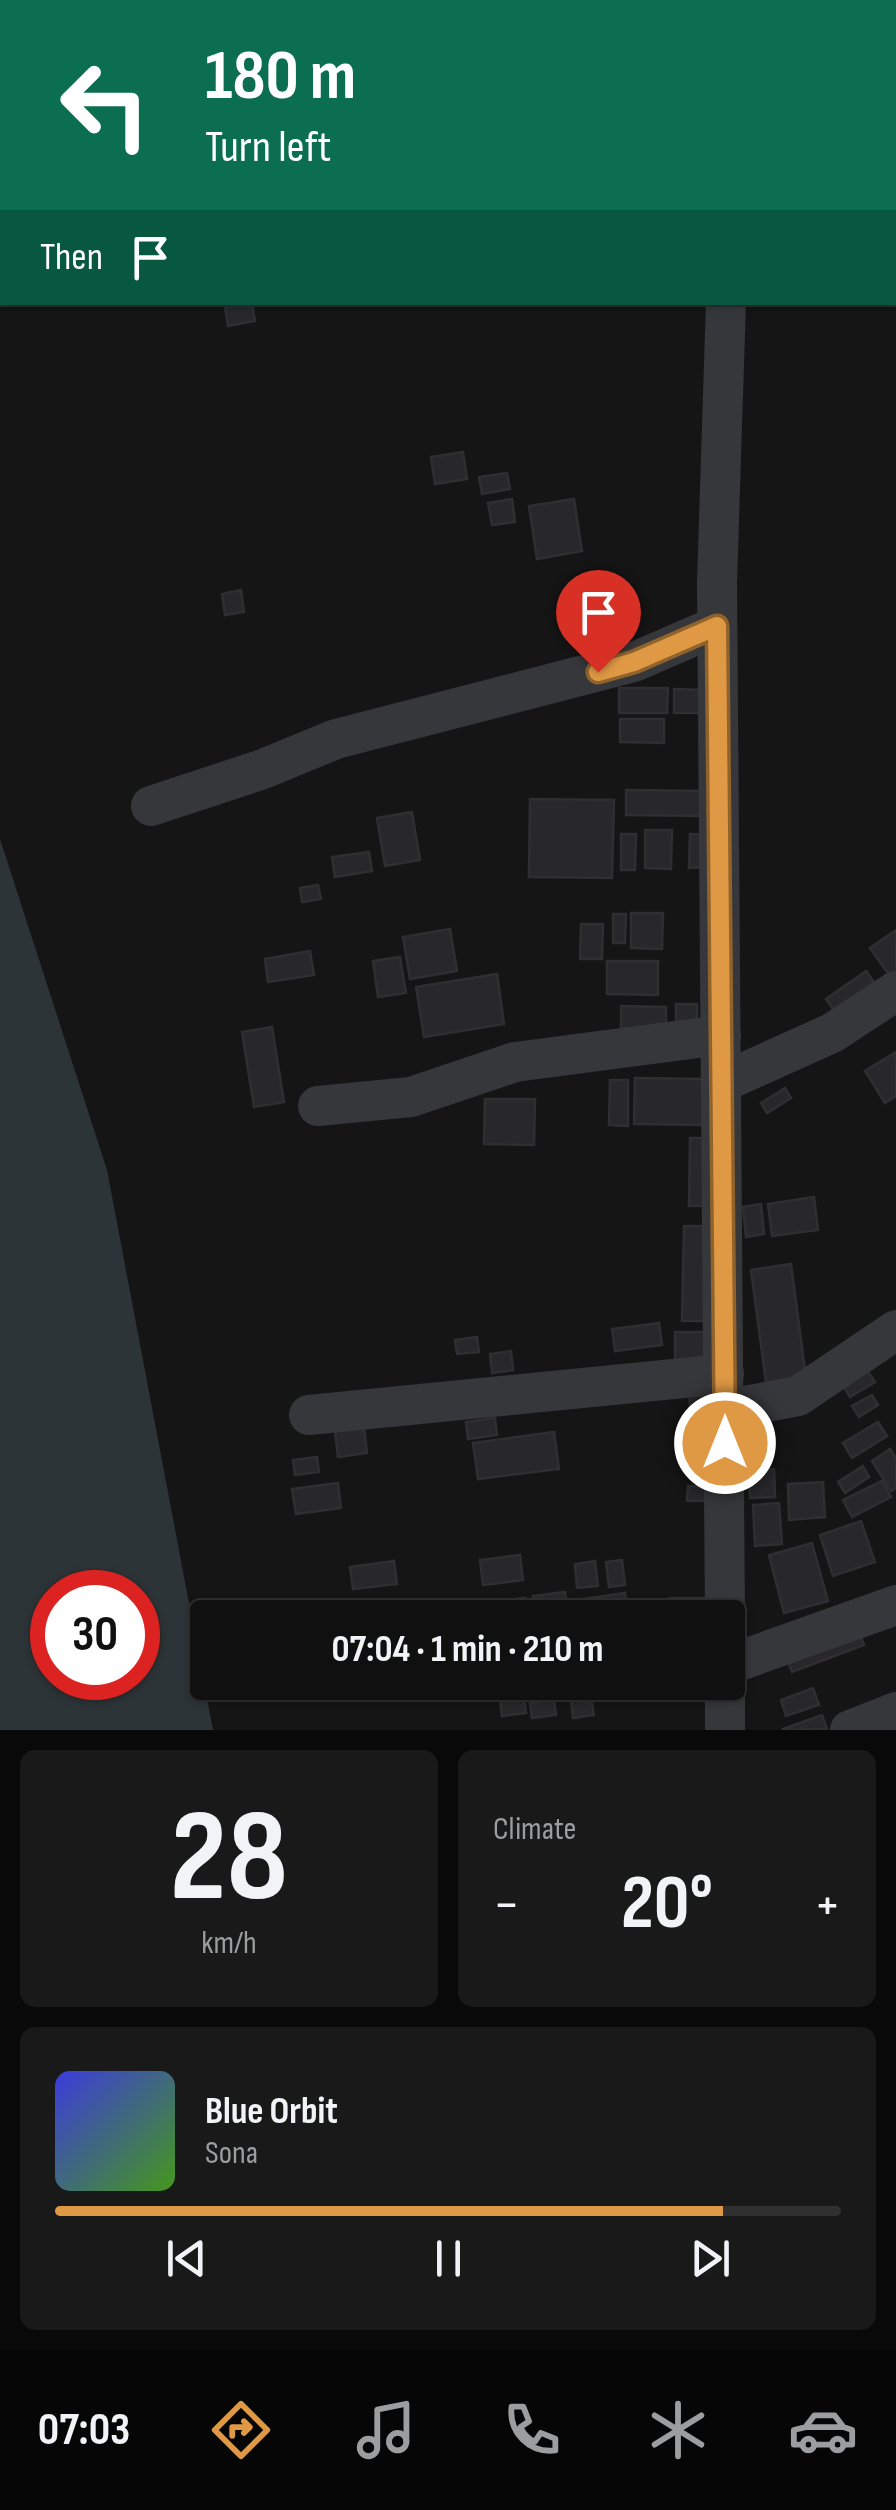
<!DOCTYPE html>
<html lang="en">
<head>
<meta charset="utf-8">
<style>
	:root { --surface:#101010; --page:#191919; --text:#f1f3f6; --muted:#9c9d9f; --line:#303030; --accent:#df9944 }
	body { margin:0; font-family:"Sofia Sans Condensed",sans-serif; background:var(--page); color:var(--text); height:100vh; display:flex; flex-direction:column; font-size:38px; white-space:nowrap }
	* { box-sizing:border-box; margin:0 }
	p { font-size:32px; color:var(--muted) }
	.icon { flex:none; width:55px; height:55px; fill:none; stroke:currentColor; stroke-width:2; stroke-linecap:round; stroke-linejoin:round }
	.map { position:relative; height:1730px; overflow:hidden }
	.drawer { display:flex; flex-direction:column; gap:20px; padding:20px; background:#090909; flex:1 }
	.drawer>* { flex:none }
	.banner { position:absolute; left:0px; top:0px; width:898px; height:305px; box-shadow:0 2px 8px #0004,0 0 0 2px var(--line); background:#0b6e4f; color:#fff; overflow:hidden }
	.speed { position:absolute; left:30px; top:1570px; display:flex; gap:20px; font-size:50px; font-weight:700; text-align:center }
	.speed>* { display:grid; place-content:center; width:130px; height:130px; border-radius:50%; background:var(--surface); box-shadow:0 2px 8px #0004,0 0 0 2px var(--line); line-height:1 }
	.speed .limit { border:15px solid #d22; background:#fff; color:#111 }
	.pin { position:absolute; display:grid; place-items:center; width:85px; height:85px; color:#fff; margin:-102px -42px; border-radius:50% 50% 50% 0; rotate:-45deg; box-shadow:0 0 10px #0007 }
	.pin .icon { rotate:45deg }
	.me { position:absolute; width:110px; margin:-55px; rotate:0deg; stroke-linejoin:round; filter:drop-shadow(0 0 8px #0008) }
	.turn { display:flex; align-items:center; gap:35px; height:210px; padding:0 40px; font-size:45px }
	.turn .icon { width:130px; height:130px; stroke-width:2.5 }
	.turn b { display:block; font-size:70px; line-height:85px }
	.then { display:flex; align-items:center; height:95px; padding:0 40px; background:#0003; gap:20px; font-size:38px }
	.big { font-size:75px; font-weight:700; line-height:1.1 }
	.drawer .card { flex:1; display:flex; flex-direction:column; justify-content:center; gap:15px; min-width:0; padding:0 35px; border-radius:15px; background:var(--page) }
	.drawer .dial { align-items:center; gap:0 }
	.dial b { font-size:130px; line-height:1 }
	.song { display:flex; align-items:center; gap:30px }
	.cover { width:120px; height:120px; border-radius:15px; background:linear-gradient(135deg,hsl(240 70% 55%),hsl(100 70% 35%)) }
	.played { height:10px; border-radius:5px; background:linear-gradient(90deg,var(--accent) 85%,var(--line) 85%) }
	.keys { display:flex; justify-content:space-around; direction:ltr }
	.heat { display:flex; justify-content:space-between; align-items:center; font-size:55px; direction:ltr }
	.drawer .tiles { flex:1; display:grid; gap:20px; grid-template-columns:1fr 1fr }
	.card:last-child { grid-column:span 2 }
	.trip { position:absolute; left:190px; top:1600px; width:555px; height:100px; border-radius:10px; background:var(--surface); box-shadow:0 2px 8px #0004,0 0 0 2px var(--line); font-weight:700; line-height:100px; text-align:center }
	.dock { display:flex; height:160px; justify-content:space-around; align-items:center; background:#060606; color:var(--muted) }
	.dock .icon { width:70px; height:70px }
	.dock .on { color:var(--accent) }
	.dock b { font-size:45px; color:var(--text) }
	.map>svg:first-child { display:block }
	.water { fill:#2c3438; fill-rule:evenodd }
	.building { fill:#28282a; stroke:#2f2f32; stroke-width:2.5 }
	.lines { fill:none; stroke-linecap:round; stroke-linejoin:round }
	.minor { stroke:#36373b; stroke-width:40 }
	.route-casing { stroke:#91632c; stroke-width:25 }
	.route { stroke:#df9944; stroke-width:18 }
</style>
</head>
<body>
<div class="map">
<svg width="896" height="1730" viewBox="0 0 896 1730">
	<rect width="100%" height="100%" fill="#151516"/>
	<path class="water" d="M0,839L107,1170L213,1730H0ZM52,1592H138V1678H52Z"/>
	<g class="building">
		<polygon points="252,303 255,321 228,326 225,307"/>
		<polygon points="463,452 467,479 435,484 431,457"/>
		<polygon points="507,473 510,489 482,494 479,477"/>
		<polygon points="512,499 515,522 492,525 488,503"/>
		<polygon points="574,499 582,551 537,559 529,506"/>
		<polygon points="241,590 244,612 225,615 222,594"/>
		<polygon points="619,688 668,688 667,713 619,713"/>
		<polygon points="674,689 700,690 699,713 674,713"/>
		<polygon points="620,719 664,719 664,743 620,742"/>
		<polygon points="626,790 710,791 710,816 626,815"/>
		<polygon points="530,799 614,800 612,878 529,877"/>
		<polygon points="412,812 420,860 385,866 377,818"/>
		<polygon points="645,830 672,830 671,869 645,868"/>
		<polygon points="621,834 636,834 635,870 621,870"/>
		<polygon points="690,834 709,835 708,867 689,868"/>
		<polygon points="369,852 372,871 335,877 332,857"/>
		<polygon points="318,885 321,899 302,902 300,888"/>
		<polygon points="631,913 663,913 662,949 631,948"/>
		<polygon points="613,914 626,914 625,943 613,943"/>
		<polygon points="581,924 603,924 602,959 580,959"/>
		<polygon points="450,929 457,971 410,979 403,937"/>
		<polygon points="896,930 896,981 894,982 870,948"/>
		<polygon points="310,951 314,975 268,982 265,959"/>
		<polygon points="400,957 406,993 378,997 373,961"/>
		<polygon points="607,961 658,961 658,995 607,994"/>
		<polygon points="866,971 882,994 842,1022 826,999"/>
		<polygon points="497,974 504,1024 424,1037 416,987"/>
		<rect x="676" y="1004" width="21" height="21"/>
		<polygon points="621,1006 666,1007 666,1029 621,1029"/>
		<polygon points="272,1027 284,1102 254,1107 242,1032"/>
		<polygon points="896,1052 896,1096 885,1103 865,1071"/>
		<polygon points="635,1078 703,1079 702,1125 634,1124"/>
		<polygon points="610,1080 628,1080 628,1126 609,1125"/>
		<polygon points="785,1088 791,1098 767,1113 761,1103"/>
		<polygon points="485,1099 535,1099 534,1145 484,1144"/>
		<polygon points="690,1138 712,1138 711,1206 689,1206"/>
		<polygon points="814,1197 818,1230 772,1236 768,1204"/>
		<polygon points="761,1204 764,1234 746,1237 743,1207"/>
		<polygon points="684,1226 712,1226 711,1321 682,1321"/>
		<polygon points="791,1264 807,1385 767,1390 751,1270"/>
		<polygon points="659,1323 662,1345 615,1351 612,1329"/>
		<polygon points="675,1332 712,1332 711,1360 675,1359"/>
		<polygon points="477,1337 479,1352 457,1354 455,1340"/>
		<polygon points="511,1351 513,1370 492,1373 490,1354"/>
		<polygon points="867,1370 875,1382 850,1397 843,1385"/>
		<polygon points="690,1390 713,1390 712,1427 689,1427"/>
		<polygon points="872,1395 878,1405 859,1417 852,1406"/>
		<polygon points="495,1418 497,1435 468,1439 466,1422"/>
		<polygon points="878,1422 887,1436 852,1458 843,1443"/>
		<polygon points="364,1427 367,1453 338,1457 335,1431"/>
		<polygon points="554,1432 559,1469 478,1479 473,1443"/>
		<polygon points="694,1438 712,1439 711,1466 693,1466"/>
		<polygon points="765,1443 766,1460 751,1461 750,1444"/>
		<polygon points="890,1449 896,1458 896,1488 891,1491 872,1461"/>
		<polygon points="317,1457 319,1472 295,1475 293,1460"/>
		<polygon points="863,1466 869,1477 845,1493 838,1482"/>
		<polygon points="774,1469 775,1497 750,1498 749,1471"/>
		<polygon points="882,1481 891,1497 852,1517 843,1500"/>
		<polygon points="823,1482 825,1517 789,1520 788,1484"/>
		<polygon points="338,1483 341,1508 296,1514 292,1489"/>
		<polygon points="688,1486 718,1487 718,1501 687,1501"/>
		<polygon points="779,1503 782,1544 755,1546 753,1505"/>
		<polygon points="861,1521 875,1562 833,1576 820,1535"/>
		<polygon points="812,1543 828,1601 784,1613 769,1555"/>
		<polygon points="520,1555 523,1580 483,1585 480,1560"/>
		<polygon points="622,1560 625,1585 609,1587 606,1562"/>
		<polygon points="394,1561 397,1584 353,1589 350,1567"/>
		<polygon points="595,1561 598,1586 577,1588 575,1564"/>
		<polygon points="565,1592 568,1612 536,1616 533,1596"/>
		<polygon points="625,1593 627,1612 586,1618 583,1599"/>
		<polygon points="525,1598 527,1617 491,1618 490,1602"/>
		<rect x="670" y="1598" width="41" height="20"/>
		<polygon points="856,1622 864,1645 792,1672 783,1649"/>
		<polygon points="498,1682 522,1682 526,1713 502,1716"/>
		<polygon points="813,1688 819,1705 786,1716 781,1700"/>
		<polygon points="591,1698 594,1715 573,1718 571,1700"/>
		<polygon points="554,1700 556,1715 532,1718 530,1703"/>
		<polygon points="822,1715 827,1729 783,1730 783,1729"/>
	</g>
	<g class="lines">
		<g class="minor">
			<polyline points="736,2 736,0"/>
			<polyline points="151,806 263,769 336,739 634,662 717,626"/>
			<polyline points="721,1083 832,1033 896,991"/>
			<polyline points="318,1106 411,1097 515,1062 721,1035"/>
			<polyline points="724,1410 798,1396 896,1330"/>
			<polyline points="309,1415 724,1374"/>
			<polyline points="725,1618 717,582 726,302"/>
			<polyline points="728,1665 896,1605"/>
			<polyline points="725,1730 725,1682"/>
			<polyline points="850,1730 896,1712"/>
		</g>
	</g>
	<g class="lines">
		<g class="route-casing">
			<polyline id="route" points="598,672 634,662 717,626 725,1443"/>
		</g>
		<use href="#route" class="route"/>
	</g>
</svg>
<div class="speed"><div class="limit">30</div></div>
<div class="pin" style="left:598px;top:672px;background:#d93025"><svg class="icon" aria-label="arrive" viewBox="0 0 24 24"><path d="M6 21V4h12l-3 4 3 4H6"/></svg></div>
<svg class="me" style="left:725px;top:1443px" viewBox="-20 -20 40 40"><circle r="17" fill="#df9944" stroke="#fff" stroke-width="3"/><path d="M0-11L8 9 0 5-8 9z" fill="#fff"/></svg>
<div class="trip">07:04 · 1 min · 210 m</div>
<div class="banner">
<div class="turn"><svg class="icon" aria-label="left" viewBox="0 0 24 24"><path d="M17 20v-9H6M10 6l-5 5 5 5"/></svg><div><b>180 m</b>Turn left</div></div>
<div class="then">Then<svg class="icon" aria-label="arrive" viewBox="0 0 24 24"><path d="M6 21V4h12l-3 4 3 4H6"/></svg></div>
</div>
</div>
<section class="drawer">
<div class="tiles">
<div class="card dial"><b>28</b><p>km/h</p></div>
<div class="card"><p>Climate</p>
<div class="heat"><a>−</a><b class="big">20°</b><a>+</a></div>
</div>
<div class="card">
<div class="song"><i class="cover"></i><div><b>Blue Orbit</b><p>Sona</p></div></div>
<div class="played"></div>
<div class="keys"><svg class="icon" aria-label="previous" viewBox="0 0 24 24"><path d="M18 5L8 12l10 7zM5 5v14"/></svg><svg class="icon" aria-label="pause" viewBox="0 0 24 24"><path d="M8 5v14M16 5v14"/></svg><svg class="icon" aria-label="next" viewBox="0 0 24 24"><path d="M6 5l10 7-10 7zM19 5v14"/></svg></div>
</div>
</div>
</section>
<nav class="dock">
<b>07:03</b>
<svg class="icon on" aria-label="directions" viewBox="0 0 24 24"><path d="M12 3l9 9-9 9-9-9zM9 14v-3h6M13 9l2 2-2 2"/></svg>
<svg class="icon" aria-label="music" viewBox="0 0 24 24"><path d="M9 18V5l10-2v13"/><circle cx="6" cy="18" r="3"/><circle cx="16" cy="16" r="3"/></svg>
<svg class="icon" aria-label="phone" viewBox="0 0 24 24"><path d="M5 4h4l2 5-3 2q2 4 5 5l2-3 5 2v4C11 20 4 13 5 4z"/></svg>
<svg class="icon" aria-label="climate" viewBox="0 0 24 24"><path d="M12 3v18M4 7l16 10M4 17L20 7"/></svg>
<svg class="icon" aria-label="car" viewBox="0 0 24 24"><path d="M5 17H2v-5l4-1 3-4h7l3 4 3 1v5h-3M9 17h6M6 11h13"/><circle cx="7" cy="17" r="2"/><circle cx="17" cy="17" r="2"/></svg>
</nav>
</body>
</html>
